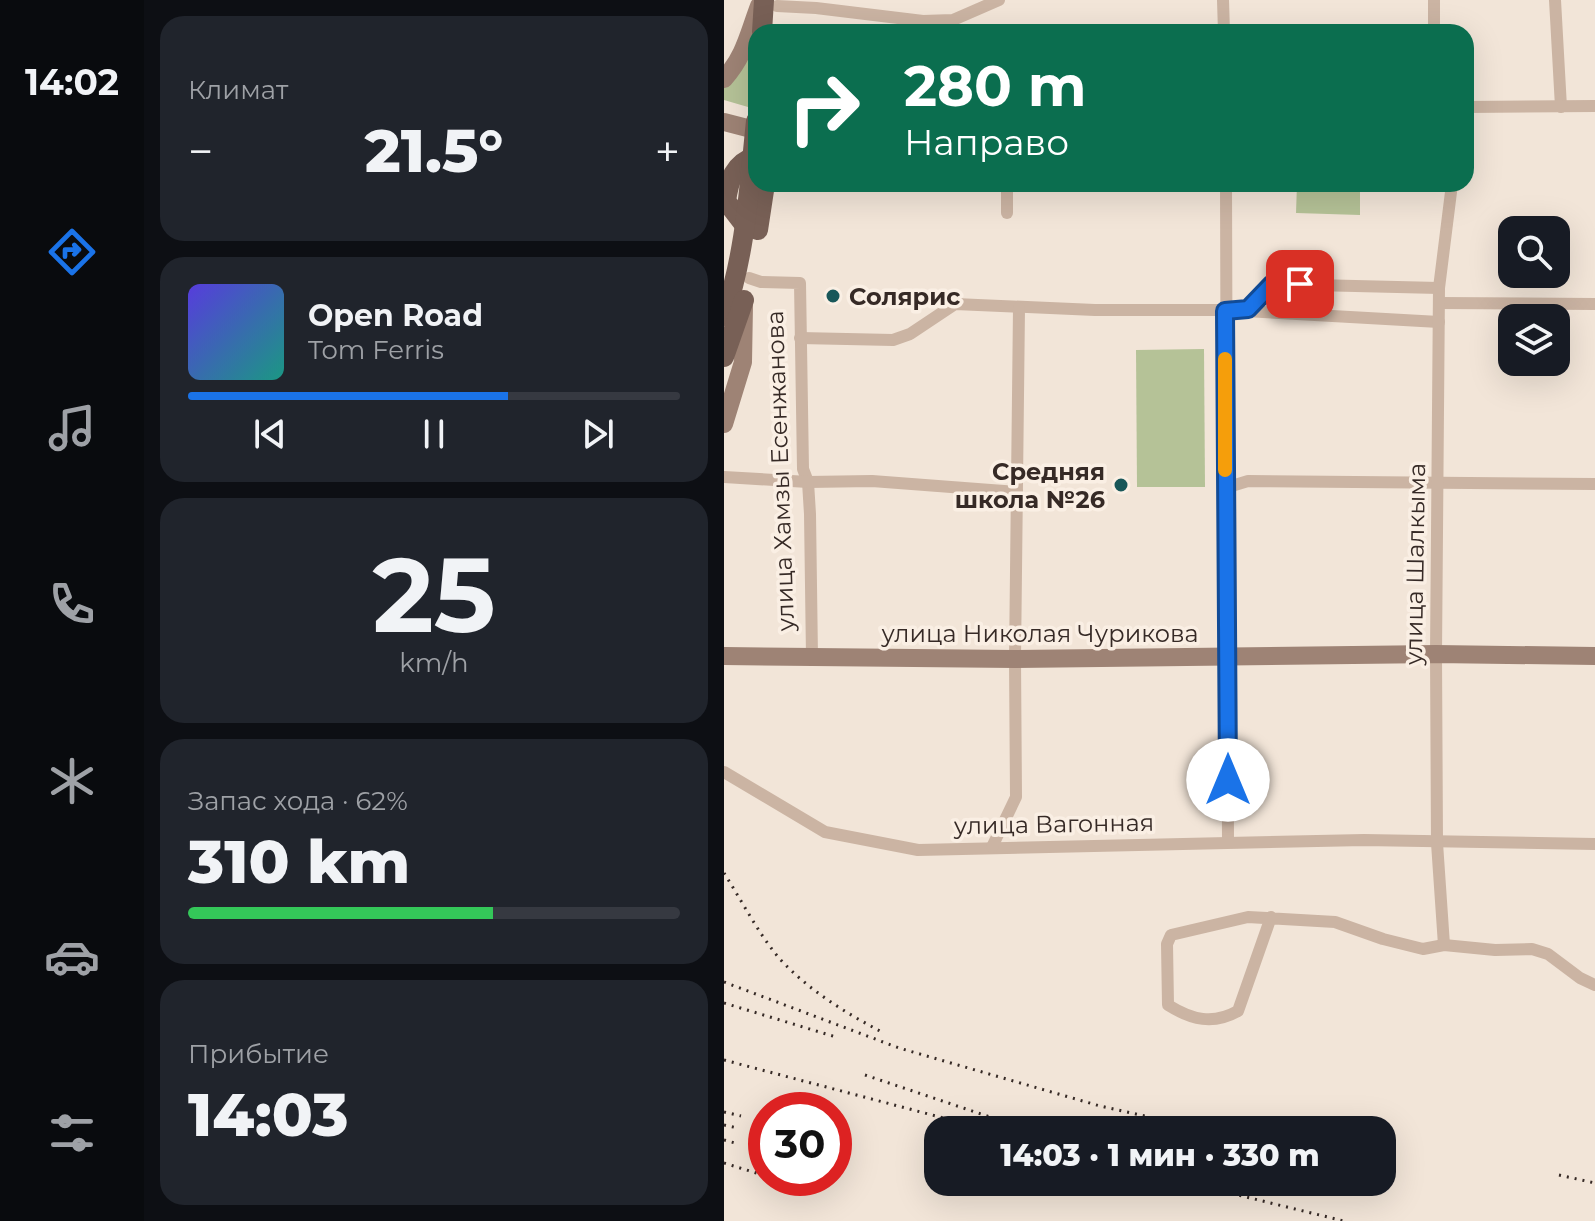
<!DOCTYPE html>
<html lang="ru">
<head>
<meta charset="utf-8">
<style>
	:root { --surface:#171b24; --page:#20242c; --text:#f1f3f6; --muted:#9ea1a6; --line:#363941; --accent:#1a73e8 }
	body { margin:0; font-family:Montserrat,sans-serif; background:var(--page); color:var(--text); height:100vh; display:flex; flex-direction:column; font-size:30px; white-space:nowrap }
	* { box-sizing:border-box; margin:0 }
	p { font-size:26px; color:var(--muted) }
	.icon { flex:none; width:44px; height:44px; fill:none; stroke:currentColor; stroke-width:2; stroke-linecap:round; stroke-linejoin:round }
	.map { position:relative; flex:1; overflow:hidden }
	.drawer { display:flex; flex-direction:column; gap:16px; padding:16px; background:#0d0f14; width:580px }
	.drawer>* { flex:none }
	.guide { position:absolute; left:24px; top:24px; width:726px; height:168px; border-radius:24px; box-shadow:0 8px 32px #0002; background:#0b6e4f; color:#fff; overflow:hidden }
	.tools { position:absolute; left:774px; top:216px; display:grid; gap:16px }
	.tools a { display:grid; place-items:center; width:72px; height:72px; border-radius:16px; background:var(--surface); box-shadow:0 8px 32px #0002; font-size:40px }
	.speed { position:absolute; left:24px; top:1092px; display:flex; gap:16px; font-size:40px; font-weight:700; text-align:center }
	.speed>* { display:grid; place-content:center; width:104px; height:104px; border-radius:50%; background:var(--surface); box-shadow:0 8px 32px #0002; line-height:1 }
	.speed .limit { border:12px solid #d22; background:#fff; color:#111 }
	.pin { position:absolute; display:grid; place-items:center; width:68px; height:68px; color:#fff; margin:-34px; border-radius:16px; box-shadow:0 4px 12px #0006 }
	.me { position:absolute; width:88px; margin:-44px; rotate:0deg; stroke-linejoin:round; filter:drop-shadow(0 0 6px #0008) }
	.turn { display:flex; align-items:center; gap:28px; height:168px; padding:0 24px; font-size:36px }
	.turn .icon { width:104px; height:104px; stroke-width:2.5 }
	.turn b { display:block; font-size:56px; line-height:68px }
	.big { font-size:60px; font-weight:800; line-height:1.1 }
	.drawer .widget { flex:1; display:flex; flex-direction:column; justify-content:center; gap:12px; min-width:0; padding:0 28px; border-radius:24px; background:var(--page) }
	.drawer .dial { align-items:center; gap:0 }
	.dial b { font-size:104px; line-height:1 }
	.song { display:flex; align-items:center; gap:24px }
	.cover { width:96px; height:96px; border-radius:12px; background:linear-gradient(135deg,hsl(250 70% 55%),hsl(170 70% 35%)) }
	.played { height:8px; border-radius:4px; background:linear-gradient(90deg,var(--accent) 65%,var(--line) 65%) }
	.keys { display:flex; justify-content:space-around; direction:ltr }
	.heat { display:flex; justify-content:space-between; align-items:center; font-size:44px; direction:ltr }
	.charge { height:12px; border-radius:6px; background:linear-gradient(90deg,#34c759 62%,var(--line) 0) }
	.trip { position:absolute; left:200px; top:1116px; width:472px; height:80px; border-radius:24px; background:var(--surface); box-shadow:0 8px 32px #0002; font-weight:800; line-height:80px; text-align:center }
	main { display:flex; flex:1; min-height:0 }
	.tabs { display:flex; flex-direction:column; width:144px; justify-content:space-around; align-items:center; background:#090b0e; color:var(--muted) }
	.tabs .icon { width:56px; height:56px }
	.tabs .current { color:var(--accent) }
	.tabs b { font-size:36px; color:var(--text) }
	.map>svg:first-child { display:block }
	.green { fill:#b5c297 }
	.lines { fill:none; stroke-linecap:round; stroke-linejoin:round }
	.street { stroke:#cbb4a3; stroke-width:12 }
	.secondary { stroke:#9e8375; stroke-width:18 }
	.primary { stroke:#786056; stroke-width:20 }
	.rail { stroke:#362a26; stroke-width:3; stroke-dasharray:2 6; stroke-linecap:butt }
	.route-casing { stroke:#114b97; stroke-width:20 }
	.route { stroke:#1a73e8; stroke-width:14 }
	.slow { stroke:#f59e0b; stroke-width:14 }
	.poi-dot { fill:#195759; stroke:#faefe4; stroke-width:3 }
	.labels { text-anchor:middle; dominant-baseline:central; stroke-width:7; stroke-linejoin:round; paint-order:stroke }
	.poi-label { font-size:24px; font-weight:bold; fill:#362a26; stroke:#faefe4; text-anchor:start }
	.street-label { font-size:24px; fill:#362a26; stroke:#faefe4 }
</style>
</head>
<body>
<main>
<nav class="tabs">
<b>14:02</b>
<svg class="icon current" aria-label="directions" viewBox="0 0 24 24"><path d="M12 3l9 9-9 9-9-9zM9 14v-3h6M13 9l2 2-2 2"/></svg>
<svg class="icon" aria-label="music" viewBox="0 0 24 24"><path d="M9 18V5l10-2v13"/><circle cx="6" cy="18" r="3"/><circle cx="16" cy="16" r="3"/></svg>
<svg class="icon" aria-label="phone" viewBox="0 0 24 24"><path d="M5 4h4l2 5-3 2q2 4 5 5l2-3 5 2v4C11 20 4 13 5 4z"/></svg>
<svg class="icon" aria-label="climate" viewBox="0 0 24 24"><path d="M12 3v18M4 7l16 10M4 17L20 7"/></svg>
<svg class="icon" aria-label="car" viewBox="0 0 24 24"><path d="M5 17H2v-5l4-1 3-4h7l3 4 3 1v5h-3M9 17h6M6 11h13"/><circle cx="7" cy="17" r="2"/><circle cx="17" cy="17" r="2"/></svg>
<svg class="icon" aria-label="filters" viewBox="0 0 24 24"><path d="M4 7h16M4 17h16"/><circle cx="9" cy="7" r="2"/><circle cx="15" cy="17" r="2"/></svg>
</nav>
<section class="drawer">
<div class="widget"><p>Климат</p>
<div class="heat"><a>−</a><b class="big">21.5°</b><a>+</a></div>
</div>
<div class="widget">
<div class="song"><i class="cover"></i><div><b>Open Road</b><p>Tom Ferris</p></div></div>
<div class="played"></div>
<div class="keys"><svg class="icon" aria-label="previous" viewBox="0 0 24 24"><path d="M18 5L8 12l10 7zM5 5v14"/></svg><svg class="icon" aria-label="pause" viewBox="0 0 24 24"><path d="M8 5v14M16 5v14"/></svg><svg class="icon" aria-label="next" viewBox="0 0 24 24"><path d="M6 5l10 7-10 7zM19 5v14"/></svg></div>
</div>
<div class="widget dial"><b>25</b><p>km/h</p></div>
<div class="widget"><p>Запас хода · 62%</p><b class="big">310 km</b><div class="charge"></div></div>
<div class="widget"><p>Прибытие</p><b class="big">14:03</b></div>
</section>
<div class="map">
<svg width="871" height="1221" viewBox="0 0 871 1221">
	<rect width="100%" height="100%" fill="#f2e5d8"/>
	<g class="green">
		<path d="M27,53L24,107L0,100V87C21,74 15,66 27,53Z"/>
		<polygon points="573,184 636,184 636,215 572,213"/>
		<polygon points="480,349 481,487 413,487 412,350"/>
	</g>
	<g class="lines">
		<g class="street">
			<polyline points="499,0 500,32"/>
			<polyline points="831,0 837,107"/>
			<polyline points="53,6 92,8 199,21 229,20 275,0"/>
			<polyline points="710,32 710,0"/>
			<polyline points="742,107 871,106"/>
			<polyline points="502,184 504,842"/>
			<polyline points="283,213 283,184"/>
			<polyline points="25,278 37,282 76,283 79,469 84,482 86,514 88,657"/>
			<polyline points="715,303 871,304"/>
			<polyline points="521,311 715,322"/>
			<polyline points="76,338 169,340 186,334 231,304 371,310 517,310 530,305 548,284 715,288"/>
			<polyline points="0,477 84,482 148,481 293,492"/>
			<polyline points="501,488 524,481 871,484"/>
			<polyline points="0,772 101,832 194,850 640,840 871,844"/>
			<polyline points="268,847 292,797 291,659 295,308"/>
			<path d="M547,917L514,1011C489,1025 468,1020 444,1005L443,944L447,935L524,917L611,922L659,939L699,949L720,945L771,950L808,949L824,954L856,978L871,985"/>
			<polyline points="720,945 713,843 712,654 715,288 728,184"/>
		</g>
		<g class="secondary">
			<path d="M0,79C21,55 24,35 35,6"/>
			<polyline points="0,122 31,130"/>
			<polyline points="0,424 19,362 20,305"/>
			<polyline points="0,656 291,659 712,654 871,656"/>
		</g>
		<g class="primary">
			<polyline points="38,32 40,0"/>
			<path d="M22,227L2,201C5,180 10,163 32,156"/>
			<polyline points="34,230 41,184"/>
			<path d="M0,316C22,253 25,187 32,121"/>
			<polyline points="0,357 20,300"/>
		</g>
		<g class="rail">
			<path d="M0,873C18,901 34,933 55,958C83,989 120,1012 156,1031"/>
			<polyline points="0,982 175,1048 376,1106 421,1116"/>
			<polyline points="0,1003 112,1037"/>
			<polyline points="0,1060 265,1130"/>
			<polyline points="141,1075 269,1118"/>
			<polyline points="0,1112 17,1116"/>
			<polyline points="0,1125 14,1128"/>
			<polyline points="0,1140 11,1143"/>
			<polyline points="0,1163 42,1176"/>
			<polyline points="835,1175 871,1183"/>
			<polyline points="52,1178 97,1189"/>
			<polyline points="461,1182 620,1221"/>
		</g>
	</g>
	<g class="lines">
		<g class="route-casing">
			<polyline id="route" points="504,780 501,311 524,309 548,284 576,284"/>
		</g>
		<use href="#route" class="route"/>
		<polyline class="slow" points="501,359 501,470"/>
	</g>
	<g class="poi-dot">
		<circle cx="109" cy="296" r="8"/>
		<circle cx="397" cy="485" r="8"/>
	</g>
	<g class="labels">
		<g class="poi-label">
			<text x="125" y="296">Солярис</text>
			<text x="381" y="471" text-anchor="end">Средняя<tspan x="381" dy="28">школа №26</tspan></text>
		</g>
		<g class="street-label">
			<text transform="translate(56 471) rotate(-92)">улица Хамзы Есенжанова</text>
			<text transform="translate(691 564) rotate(-89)">улица Шалкыма</text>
			<text x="316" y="633">улица Николая Чурикова</text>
			<text transform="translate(330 824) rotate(-1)">улица Вагонная</text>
		</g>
	</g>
</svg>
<div class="tools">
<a><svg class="icon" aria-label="search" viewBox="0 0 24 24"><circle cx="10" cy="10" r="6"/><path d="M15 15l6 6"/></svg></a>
<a><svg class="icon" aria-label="layers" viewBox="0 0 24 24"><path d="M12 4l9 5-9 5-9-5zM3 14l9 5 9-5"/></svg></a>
</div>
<div class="speed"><div class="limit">30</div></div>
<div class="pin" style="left:576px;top:284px;background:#d93025"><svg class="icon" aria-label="arrive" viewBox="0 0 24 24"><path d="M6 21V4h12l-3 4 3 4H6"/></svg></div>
<svg class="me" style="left:504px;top:780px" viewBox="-20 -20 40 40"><circle r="19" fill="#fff"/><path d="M0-13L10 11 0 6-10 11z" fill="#1a73e8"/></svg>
<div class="trip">14:03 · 1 мин · 330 m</div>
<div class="guide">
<div class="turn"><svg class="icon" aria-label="right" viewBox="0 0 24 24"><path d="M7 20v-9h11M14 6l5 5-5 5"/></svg><div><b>280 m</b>Направо</div></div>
</div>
</div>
</main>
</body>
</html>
